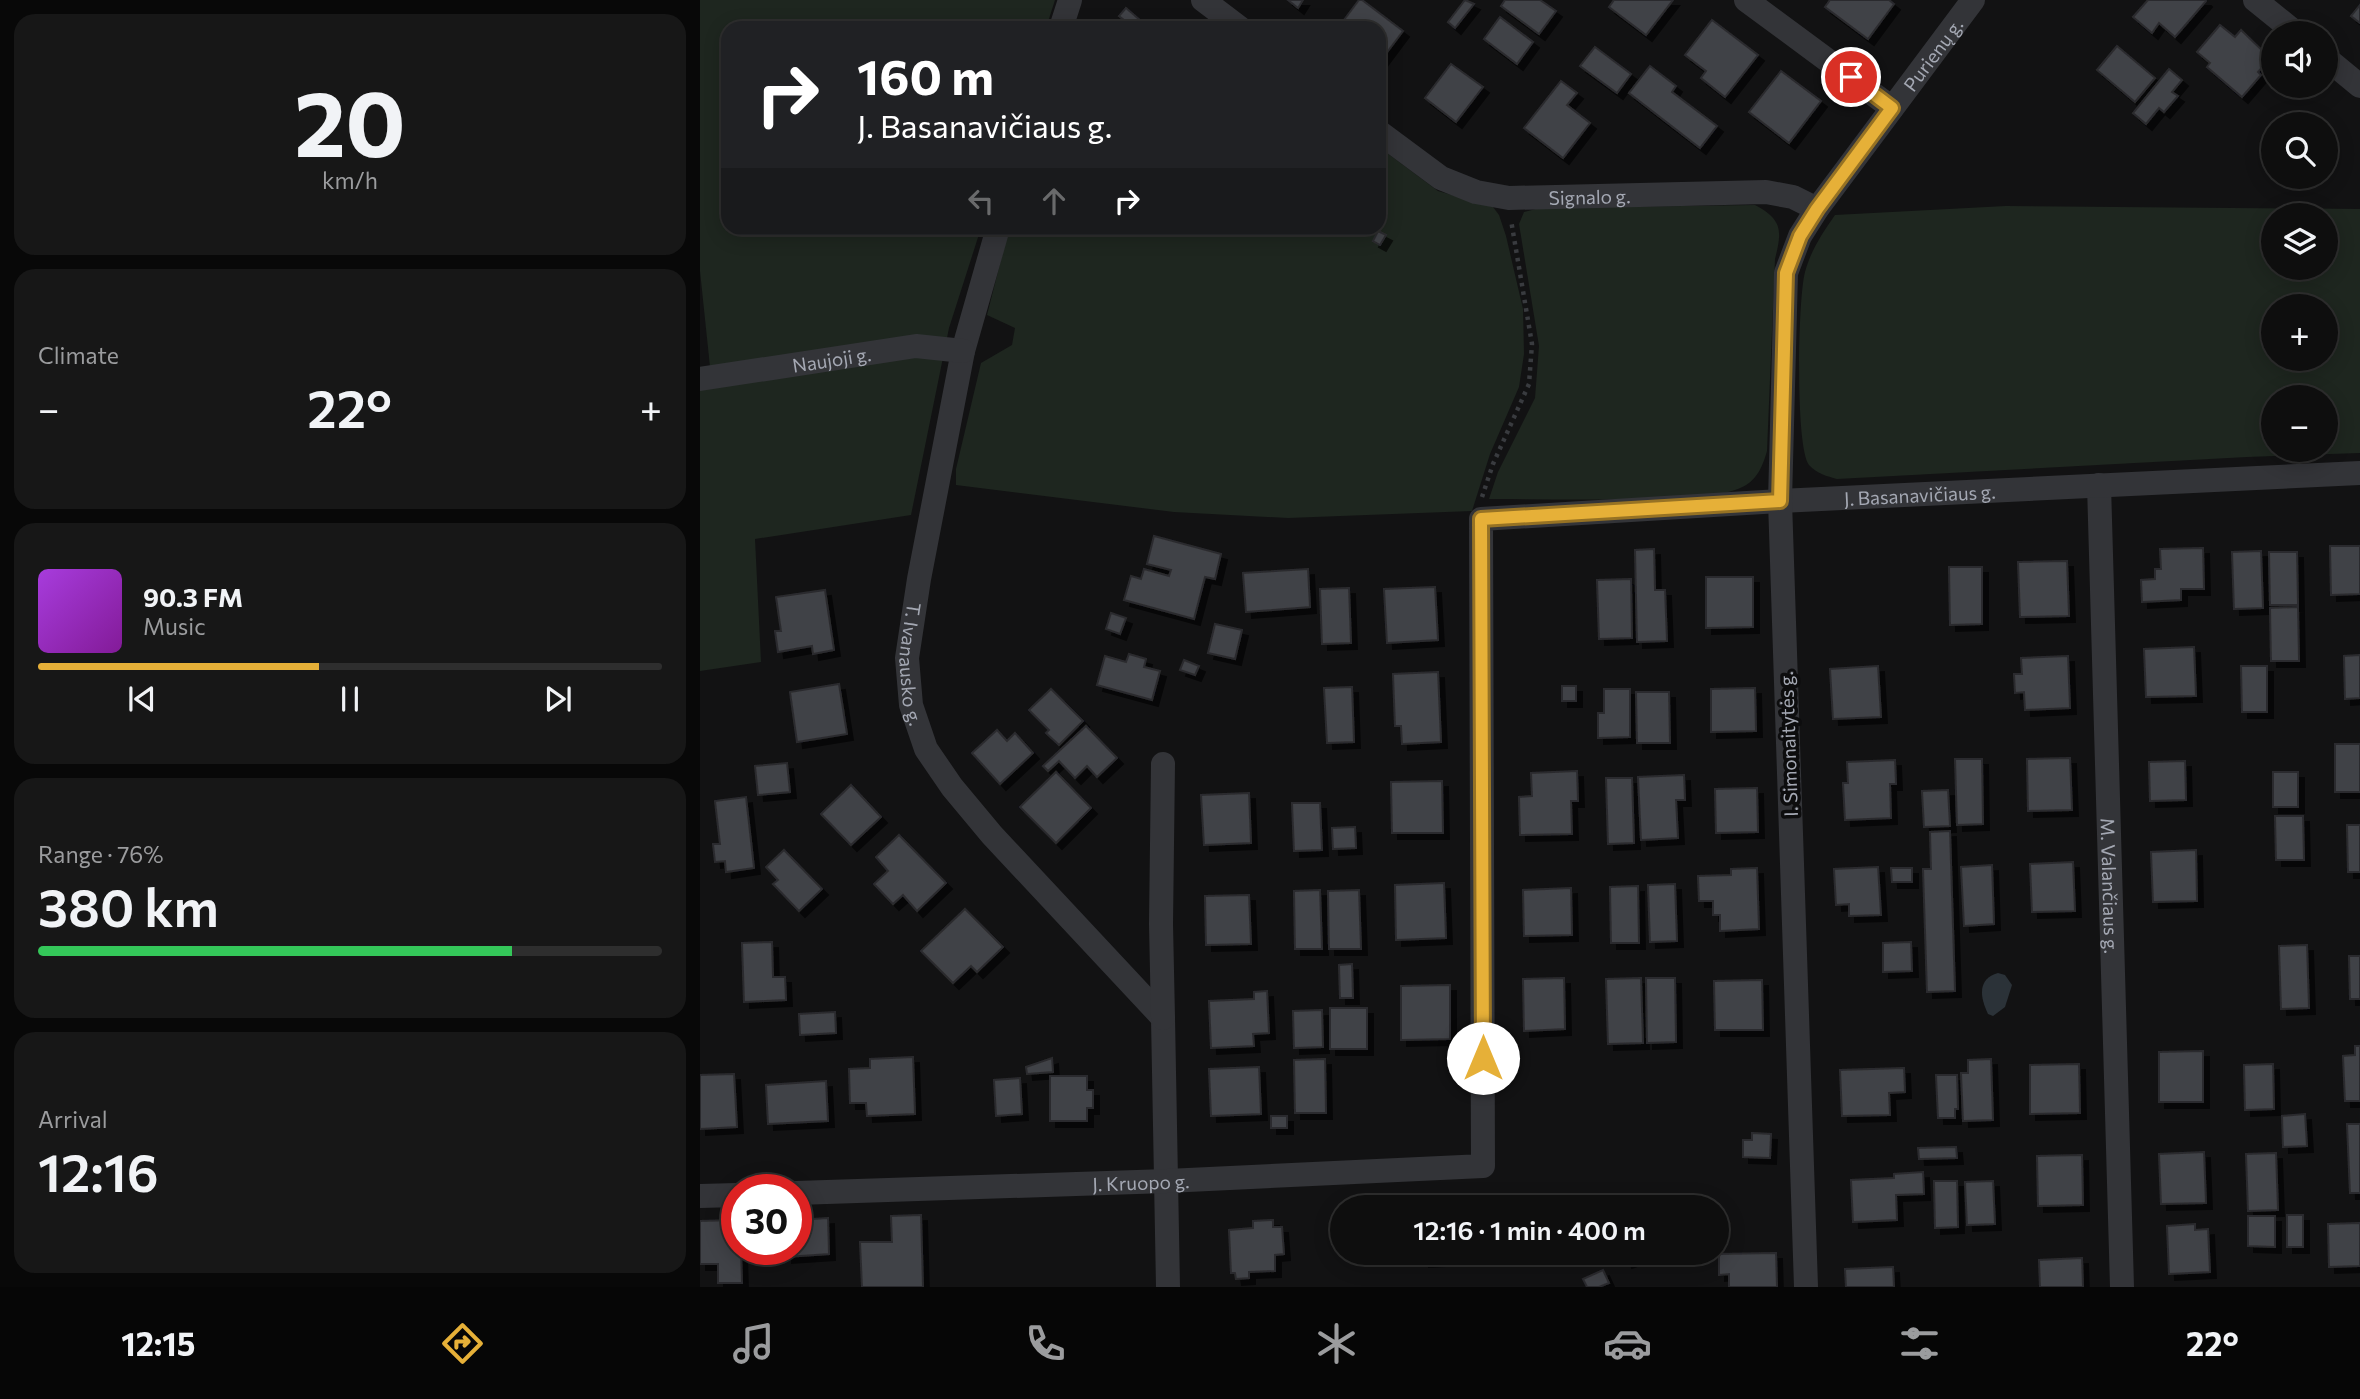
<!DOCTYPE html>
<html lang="en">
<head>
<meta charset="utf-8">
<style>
	:root { --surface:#0e0e0e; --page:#171717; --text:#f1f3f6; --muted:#9b9c9e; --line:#2e2e2e; --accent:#e6b038 }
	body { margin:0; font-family:Commissioner,sans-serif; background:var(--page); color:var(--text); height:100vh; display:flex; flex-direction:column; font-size:26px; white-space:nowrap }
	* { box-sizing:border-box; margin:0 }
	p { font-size:23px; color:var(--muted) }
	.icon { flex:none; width:38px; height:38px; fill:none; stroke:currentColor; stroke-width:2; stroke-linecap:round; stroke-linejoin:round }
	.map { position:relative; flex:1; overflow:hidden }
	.panel { display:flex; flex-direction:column; gap:14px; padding:14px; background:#080808; width:700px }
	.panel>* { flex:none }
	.guide { position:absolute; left:21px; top:21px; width:665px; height:214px; border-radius:21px; box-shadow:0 4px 18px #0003,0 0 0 2px var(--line); background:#202124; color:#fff; overflow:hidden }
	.controls { position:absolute; left:1561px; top:21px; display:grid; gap:14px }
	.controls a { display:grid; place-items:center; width:77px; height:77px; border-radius:50%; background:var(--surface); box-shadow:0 4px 18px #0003,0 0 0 2px var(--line); font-size:35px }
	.speed { position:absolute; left:21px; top:1174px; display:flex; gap:14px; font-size:35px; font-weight:700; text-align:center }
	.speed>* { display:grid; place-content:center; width:91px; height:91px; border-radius:50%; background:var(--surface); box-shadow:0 4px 18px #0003,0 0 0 2px var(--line); line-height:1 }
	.speed .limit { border:10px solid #d22; background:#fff; color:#111 }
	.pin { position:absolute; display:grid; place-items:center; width:60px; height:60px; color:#fff; margin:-30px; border:4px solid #fff; border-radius:50%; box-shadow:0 2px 7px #0007 }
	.me { position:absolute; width:77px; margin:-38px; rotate:0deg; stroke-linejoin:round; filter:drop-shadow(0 0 5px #0008) }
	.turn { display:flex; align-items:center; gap:24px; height:147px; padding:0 21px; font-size:32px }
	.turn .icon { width:91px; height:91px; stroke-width:2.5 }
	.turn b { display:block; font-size:49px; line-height:60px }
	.lanes { display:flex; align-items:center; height:66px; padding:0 21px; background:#0003; justify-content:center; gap:35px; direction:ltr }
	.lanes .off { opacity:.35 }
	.big { font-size:52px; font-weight:600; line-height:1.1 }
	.panel .card { flex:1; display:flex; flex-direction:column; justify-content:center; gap:10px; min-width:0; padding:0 24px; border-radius:21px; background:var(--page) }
	.panel .dial { align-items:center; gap:0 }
	.dial b { font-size:91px; line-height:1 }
	.song { display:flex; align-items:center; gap:21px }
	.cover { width:84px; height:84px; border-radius:10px; background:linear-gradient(135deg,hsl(280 70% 55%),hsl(290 70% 35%)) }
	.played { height:7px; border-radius:4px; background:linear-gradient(90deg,var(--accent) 45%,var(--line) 45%) }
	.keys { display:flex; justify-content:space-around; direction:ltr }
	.heat { display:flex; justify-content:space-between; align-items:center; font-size:38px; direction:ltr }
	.charge { height:10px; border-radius:5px; background:linear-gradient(90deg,#34c759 76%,var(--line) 0) }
	.trip { position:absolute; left:630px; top:1195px; width:399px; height:70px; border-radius:35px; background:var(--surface); box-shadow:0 4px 18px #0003,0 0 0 2px var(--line); font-weight:600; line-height:70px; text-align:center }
	.tabs { display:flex; height:112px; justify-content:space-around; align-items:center; background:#060606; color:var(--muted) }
	.tabs .icon { width:49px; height:49px }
	.tabs .on { color:var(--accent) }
	.tabs b { font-size:32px; color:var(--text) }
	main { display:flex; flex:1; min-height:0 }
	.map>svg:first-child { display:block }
	.green { fill:#1e261f; fill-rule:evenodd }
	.water { fill:#2b3238 }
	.building { fill:#414246; stroke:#2c2c2f; stroke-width:2; filter:url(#shadow) }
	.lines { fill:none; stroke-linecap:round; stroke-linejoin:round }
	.path { stroke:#393b3f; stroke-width:4.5; stroke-dasharray:3.5 5; stroke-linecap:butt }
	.street { stroke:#333438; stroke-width:24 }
	.route-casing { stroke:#967224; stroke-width:18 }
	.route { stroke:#e6b038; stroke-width:12 }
	.labels { text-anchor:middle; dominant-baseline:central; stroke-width:7; stroke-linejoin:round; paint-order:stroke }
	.street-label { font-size:19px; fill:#a4a8b3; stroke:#0d0d0e }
</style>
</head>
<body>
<main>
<section class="panel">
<div class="card dial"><b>20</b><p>km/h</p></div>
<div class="card"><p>Climate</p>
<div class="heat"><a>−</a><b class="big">22°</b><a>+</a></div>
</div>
<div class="card">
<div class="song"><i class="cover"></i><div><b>90.3 FM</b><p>Music</p></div></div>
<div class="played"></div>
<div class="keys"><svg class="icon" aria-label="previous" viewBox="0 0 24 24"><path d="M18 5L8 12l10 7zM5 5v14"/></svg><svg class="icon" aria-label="pause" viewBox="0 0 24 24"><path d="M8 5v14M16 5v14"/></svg><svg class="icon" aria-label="next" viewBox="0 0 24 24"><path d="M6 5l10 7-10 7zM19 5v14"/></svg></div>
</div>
<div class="card"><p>Range · 76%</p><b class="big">380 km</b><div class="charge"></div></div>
<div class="card"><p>Arrival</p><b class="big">12:16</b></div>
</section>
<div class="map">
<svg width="1660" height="1287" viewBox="0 0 1660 1287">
	<defs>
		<filter id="shadow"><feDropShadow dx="6" dy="6" stdDeviation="0" flood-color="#0009"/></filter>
	</defs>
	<rect width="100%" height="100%" fill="#121213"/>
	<g class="green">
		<polygon points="0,0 355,0 346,28 28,28 28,228 281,228 249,328 211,515 55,539 61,662 0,671 0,387 12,386 0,271"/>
		<polygon points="679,147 738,191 793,207 799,215 806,236 823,309 824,354 819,387 790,454 772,511 588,518 474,512 256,485 256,469 281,363 312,345 315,328 287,315 309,228 679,228"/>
		<path d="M1055,205C1083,220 1082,231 1075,259L1067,451C1062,469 1055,484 1035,490C1016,497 992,496 971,497C911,501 850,499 789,499L798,472L835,398L839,346L819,224L824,212L840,208Z"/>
		<path d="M1306,206L1660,209V453L1547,457L1137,479C1127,476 1117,474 1109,465C1095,447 1098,297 1105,272C1111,250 1122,234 1135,215ZM1626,215V268H1573V215ZM1626,306V359H1573V306ZM1626,397V450H1573V397Z"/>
	</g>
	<path class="water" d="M1298,973L1305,975L1312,985L1305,1007L1293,1016L1288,1014C1280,997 1277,979 1298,973Z"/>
	<g class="building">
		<polygon points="588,0 603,0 598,8"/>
		<polygon points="659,0 662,0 703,31 679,63 679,28 638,28"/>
		<polygon points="765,0 774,4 755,28 748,22"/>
		<polygon points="805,0 840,0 856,11 839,34 801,6"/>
		<polygon points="914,0 973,0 946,35 909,7"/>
		<polygon points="1130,0 1189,0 1194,4 1168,39 1125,7"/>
		<polygon points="1448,0 1505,0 1506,1 1475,37 1459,23 1452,33 1433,17"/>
		<polygon points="1660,5 1660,23 1651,16"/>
		<polygon points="426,8 448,27 447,28 434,28 419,16"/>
		<polygon points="800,17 833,42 817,64 784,39"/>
		<polygon points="1012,20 1058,55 1025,97 1001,78 1006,71 985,55"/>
		<polygon points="1520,25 1535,37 1541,30 1570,58 1558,72 1561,75 1542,97 1507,67 1510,63 1497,52"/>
		<polygon points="1417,46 1455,78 1435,102 1397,70"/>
		<polygon points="895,47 931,74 917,93 880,66"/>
		<polygon points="751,64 783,87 756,122 725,98"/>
		<polygon points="950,66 976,86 972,92 1017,126 1000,148 929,93"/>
		<polygon points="1469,69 1482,80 1472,92 1478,96 1464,112 1459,108 1446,124 1433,113"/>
		<polygon points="1081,71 1121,101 1089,143 1049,112"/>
		<polygon points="861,81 877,93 867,105 890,123 863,158 824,128"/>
		<polygon points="678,231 686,235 680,245 673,241"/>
		<polygon points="454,536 521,554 515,579 505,577 494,619 424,600 431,576 441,579 444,569 469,576 471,570 447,564"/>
		<polygon points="1630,546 1660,546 1660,594 1631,595"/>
		<polygon points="1503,548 1504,589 1481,589 1481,600 1442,602 1441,580 1455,579 1455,569 1461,569 1460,549"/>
		<polygon points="954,549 955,590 965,590 967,641 937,642 935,550"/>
		<polygon points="1561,551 1563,608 1534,609 1532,552"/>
		<polygon points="1569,552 1597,552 1598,605 1570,605"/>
		<polygon points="1367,561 1369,616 1320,617 1318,562"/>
		<polygon points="1249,567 1282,567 1282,624 1250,625"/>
		<polygon points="608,569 610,607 546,612 543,573"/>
		<polygon points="1006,577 1053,577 1053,627 1006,628"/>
		<polygon points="931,579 932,638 899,639 897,580"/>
		<polygon points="735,587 738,640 687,643 684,589"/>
		<polygon points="649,588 651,643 622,644 620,589"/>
		<polygon points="125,590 134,650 113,654 112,646 78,652 75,631 81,631 76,597"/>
		<polygon points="1598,607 1599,661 1571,661 1570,608"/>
		<polygon points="411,613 426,618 420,634 406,629"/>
		<polygon points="515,624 542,630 535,659 508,653"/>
		<polygon points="1494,647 1496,696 1446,697 1444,649"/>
		<polygon points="429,654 446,659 444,667 460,671 452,700 397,685 405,656 426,662"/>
		<polygon points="1660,655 1660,698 1645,699 1644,656"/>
		<polygon points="1368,656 1370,708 1325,710 1324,692 1315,693 1314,674 1322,674 1321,658"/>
		<polygon points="484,660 499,666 495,675 480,670"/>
		<polygon points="1178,666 1181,717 1133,719 1130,669"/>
		<polygon points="1541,666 1567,666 1567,712 1542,712"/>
		<polygon points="738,672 741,742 702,744 701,726 695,726 693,674"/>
		<polygon points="139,684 147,734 97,742 90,692"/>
		<rect x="862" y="686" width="14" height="15"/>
		<polygon points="652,687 654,742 627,743 624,688"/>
		<polygon points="1055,688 1056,731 1011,732 1011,689"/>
		<polygon points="351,689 383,721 359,745 346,733 349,730 329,710"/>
		<polygon points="904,689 930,689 930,737 898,738 898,713 904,713"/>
		<polygon points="936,692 969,692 970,743 937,743"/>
		<polygon points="386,726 417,758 397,777 387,766 375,778 359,761 348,771 343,766"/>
		<polygon points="297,730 307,741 315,733 333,753 300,784 272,753"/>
		<rect x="1635" y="744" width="25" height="48"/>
		<polygon points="1370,758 1372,810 1328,811 1327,759"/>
		<polygon points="1255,759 1282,759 1283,824 1257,825"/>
		<polygon points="1195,760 1196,784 1190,784 1191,818 1145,820 1143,783 1148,783 1147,762"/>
		<polygon points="1485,761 1486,800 1450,801 1449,762"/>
		<polygon points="87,763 90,792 58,795 55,766"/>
		<polygon points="877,771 878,801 871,801 872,834 820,835 819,797 832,796 831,773"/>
		<polygon points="356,772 391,808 356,843 320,807"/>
		<rect x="1573" y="772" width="25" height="35"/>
		<polygon points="984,775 985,800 976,800 978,838 941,840 938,777"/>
		<polygon points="906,778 932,778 934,843 908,844"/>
		<polygon points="742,781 743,833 692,833 691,782"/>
		<polygon points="151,785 181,817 151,845 121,814"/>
		<polygon points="1057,788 1058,832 1016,833 1015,789"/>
		<polygon points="1248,790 1250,826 1224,827 1222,791"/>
		<polygon points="549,793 551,843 504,845 501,795"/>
		<polygon points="46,797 54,868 26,872 25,861 15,862 13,844 20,844 15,801"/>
		<polygon points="592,803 620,803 622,850 594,851"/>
		<polygon points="1575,816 1603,816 1604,860 1576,860"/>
		<polygon points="1647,825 1660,825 1660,872 1648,872"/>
		<polygon points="655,827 656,848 633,849 632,828"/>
		<polygon points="1250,831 1255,991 1227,992 1223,869 1231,869 1230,832"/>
		<polygon points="199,835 246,883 217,911 203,895 193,904 174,884 188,871 176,857"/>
		<polygon points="84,850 122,889 99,911 73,884 78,880 66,867"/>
		<polygon points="1496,850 1497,901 1453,902 1451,852"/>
		<polygon points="1373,862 1375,911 1332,912 1330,864"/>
		<polygon points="1292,865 1294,924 1264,926 1261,867"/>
		<polygon points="1178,867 1181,915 1149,916 1149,904 1136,905 1134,869"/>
		<polygon points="1057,868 1059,929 1020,931 1020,915 1013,915 1013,901 999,901 998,876 1031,875 1031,869"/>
		<polygon points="1191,868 1212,868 1212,882 1192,882"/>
		<polygon points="744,883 746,938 696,940 695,885"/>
		<polygon points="975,884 977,941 950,942 948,885"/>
		<polygon points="938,886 939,943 911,943 910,887"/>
		<polygon points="871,888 872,935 824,936 823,890"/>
		<polygon points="620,890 622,949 595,949 594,891"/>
		<polygon points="659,890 661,949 629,949 628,891"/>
		<polygon points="549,895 551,944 506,945 505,896"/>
		<polygon points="265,909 303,947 277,972 271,966 253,983 221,951"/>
		<polygon points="72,942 73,977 85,977 86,1000 44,1002 42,943"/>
		<polygon points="1211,942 1212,971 1183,972 1183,943"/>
		<polygon points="1607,945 1609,1008 1581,1009 1579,946"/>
		<polygon points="1649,956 1660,956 1660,999 1650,999"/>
		<polygon points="652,964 653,998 640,998 639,965"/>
		<polygon points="864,978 865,1029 824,1031 823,979"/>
		<polygon points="941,978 943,1043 908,1044 906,979"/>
		<polygon points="946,978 975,978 976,1042 947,1043"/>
		<polygon points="1062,980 1063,1030 1015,1030 1014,981"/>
		<polygon points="750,985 750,1039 701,1040 701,986"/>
		<polygon points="567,991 569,1033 553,1034 554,1046 511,1048 509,1001 554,999 554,992"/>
		<rect x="630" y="1008" width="37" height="41"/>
		<polygon points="622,1010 623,1047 594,1048 593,1011"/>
		<polygon points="135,1012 136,1033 100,1035 99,1014"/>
		<polygon points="1655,1046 1660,1046 1660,1101 1645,1101 1643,1056 1655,1055"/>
		<polygon points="1503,1051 1503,1102 1459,1102 1459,1052"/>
		<polygon points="213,1057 215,1114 167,1116 166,1103 150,1103 149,1069 170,1068 170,1059"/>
		<polygon points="352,1058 353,1072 327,1074 326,1067"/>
		<polygon points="625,1059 626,1113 595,1113 594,1060"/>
		<polygon points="1291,1059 1293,1120 1263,1121 1261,1073 1268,1073 1268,1060"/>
		<polygon points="1379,1064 1380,1113 1330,1114 1330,1065"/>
		<polygon points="1573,1064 1574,1109 1545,1110 1544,1065"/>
		<polygon points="559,1067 561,1114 511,1116 509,1069"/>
		<polygon points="1204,1068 1205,1092 1189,1093 1190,1115 1142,1116 1140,1070"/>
		<polygon points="34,1074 37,1127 0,1129 0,1075"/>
		<polygon points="1236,1075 1257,1075 1258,1109 1255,1109 1255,1118 1238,1118"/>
		<polygon points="350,1076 387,1076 387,1090 393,1090 393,1108 387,1108 387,1121 350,1121"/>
		<polygon points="320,1078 322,1114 296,1116 294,1080"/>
		<polygon points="126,1081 128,1121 68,1124 66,1085"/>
		<polygon points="1605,1114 1607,1146 1583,1147 1582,1116"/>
		<rect x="571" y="1116" width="16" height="12"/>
		<polygon points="1647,1124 1660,1124 1660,1193 1650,1193"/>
		<polygon points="1052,1133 1071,1134 1070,1158 1043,1157 1043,1140 1052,1140"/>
		<polygon points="1256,1147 1257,1158 1219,1159 1218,1148"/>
		<polygon points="1504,1152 1506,1203 1461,1204 1459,1154"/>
		<polygon points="1576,1153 1578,1210 1548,1211 1546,1154"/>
		<polygon points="1382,1155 1383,1205 1338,1206 1337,1156"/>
		<polygon points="1223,1172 1224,1194 1196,1195 1197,1220 1153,1222 1151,1180 1194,1178 1194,1174"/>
		<polygon points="1234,1181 1257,1181 1258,1227 1235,1228"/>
		<polygon points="1293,1181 1295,1224 1267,1225 1265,1182"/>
		<polygon points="221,1215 223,1287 162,1287 160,1242 192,1242 191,1216"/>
		<rect x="1587" y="1215" width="16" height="32"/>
		<polygon points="1548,1216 1575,1216 1575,1247 1548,1246"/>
		<polygon points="128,1218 129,1254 86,1257 86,1250 96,1250 96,1220"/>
		<polygon points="37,1220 37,1250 41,1250 42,1283 18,1283 18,1264 0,1264 0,1221"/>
		<polygon points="573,1220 573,1227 582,1227 584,1254 575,1255 575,1271 549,1272 549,1278 536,1279 535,1273 531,1273 529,1230 553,1228 553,1221"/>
		<polygon points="1660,1223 1660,1266 1629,1267 1628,1224"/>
		<polygon points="1495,1224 1495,1230 1508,1229 1510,1272 1469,1274 1467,1226"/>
		<polygon points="723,1253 779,1253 779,1258 723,1261"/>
		<polygon points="923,1253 941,1253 943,1256 926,1262"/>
		<polygon points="1076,1253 1077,1287 1029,1287 1029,1274 1019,1275 1019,1254"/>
		<polygon points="1382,1258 1383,1287 1340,1287 1339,1260"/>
		<polygon points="1193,1267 1194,1287 1146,1287 1145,1269"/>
		<polygon points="903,1270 909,1283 899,1287 887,1287 883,1279"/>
	</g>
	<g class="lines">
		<polyline class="path" points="782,497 793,464 829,384 832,344 811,220"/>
		<g class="street">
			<polyline points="503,0 540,28"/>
			<polyline points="1046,0 1192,108"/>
			<polyline points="1555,0 1596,33"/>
			<polyline points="361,28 370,0"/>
			<polyline points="1626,58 1660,86"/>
			<path id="s1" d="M679,132L741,178L776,192L809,198L1066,192L1093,197L1117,209"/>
			<path id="s2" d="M298,228L263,351L219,579L207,658L211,705L226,749L252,787L292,835L463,1018L468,1287"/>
			<path id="s3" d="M0,379L216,346L263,351"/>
			<path id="s4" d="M1399,485L1422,1287"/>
			<polyline points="463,1018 461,924 463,764"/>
			<path id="s5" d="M96,1193L467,1181L783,1166L781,519L1080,501L1660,473"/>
			<polyline points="0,1196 37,1195"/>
			<path id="s6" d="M1106,1287L1080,501L1086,273L1100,236L1117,209L1273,0"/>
		</g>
	</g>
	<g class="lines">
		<g class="route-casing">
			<polyline id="route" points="783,1058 781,519 1080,501 1086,273 1100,236 1117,209 1192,108 1151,77"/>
		</g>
		<use href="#route" class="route"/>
	</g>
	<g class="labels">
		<g class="street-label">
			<text stroke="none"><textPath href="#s6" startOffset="1279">Purienų g.</textPath></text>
			<text stroke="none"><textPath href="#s1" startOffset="229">Signalo g.</textPath></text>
			<text stroke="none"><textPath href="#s3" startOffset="133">Naujoji g.</textPath></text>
			<text stroke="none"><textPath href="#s5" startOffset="1774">J. Basanavičiaus g.</textPath></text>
			<text stroke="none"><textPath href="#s2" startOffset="446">T. Ivanausko g.</textPath></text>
			<text transform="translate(1088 744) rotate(-92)">I. Simonaitytės g.</text>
			<text stroke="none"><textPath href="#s4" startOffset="401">M. Valančiaus g.</textPath></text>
			<text stroke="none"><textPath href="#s5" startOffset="345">J. Kruopo g.</textPath></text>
		</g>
	</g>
</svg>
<div class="controls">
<a><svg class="icon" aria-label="sound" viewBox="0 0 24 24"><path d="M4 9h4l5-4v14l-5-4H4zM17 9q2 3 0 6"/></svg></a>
<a><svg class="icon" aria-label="search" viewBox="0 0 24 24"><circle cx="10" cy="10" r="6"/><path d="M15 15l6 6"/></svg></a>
<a><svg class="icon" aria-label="layers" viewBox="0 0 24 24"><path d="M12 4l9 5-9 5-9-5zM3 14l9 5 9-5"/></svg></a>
<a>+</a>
<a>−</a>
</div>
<div class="speed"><div class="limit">30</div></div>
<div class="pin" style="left:1151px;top:77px;background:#d93025"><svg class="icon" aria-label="arrive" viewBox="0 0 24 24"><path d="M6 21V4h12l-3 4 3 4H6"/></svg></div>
<svg class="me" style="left:783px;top:1058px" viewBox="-20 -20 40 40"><circle r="19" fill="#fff"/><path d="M0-13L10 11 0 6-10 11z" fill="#e6b038"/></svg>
<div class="trip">12:16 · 1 min · 400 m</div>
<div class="guide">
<div class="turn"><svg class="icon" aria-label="right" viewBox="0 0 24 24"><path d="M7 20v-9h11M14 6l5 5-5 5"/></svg><div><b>160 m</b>J. Basanavičiaus g.</div></div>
<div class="lanes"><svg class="icon off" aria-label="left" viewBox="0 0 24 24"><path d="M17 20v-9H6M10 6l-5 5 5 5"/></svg><svg class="icon off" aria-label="ahead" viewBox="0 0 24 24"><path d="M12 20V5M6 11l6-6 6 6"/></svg><svg class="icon" aria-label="right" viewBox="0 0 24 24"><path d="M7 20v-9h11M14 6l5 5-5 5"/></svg></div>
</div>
</div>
</main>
<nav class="tabs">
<b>12:15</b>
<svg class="icon on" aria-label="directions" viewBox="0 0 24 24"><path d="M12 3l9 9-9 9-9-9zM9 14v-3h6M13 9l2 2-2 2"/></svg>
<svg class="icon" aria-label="music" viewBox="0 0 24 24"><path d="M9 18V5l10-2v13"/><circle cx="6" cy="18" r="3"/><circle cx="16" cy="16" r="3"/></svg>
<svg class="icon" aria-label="phone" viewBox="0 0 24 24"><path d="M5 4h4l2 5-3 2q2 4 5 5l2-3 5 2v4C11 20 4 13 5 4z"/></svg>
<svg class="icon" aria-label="climate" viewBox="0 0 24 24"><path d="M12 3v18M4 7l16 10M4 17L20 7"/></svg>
<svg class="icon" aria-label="car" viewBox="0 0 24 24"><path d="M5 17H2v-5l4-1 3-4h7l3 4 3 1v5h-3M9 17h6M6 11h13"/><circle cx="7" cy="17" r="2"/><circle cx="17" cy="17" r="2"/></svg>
<svg class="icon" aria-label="filters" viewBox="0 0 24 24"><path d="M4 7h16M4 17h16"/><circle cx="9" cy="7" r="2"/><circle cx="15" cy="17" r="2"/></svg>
<b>22°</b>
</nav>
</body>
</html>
